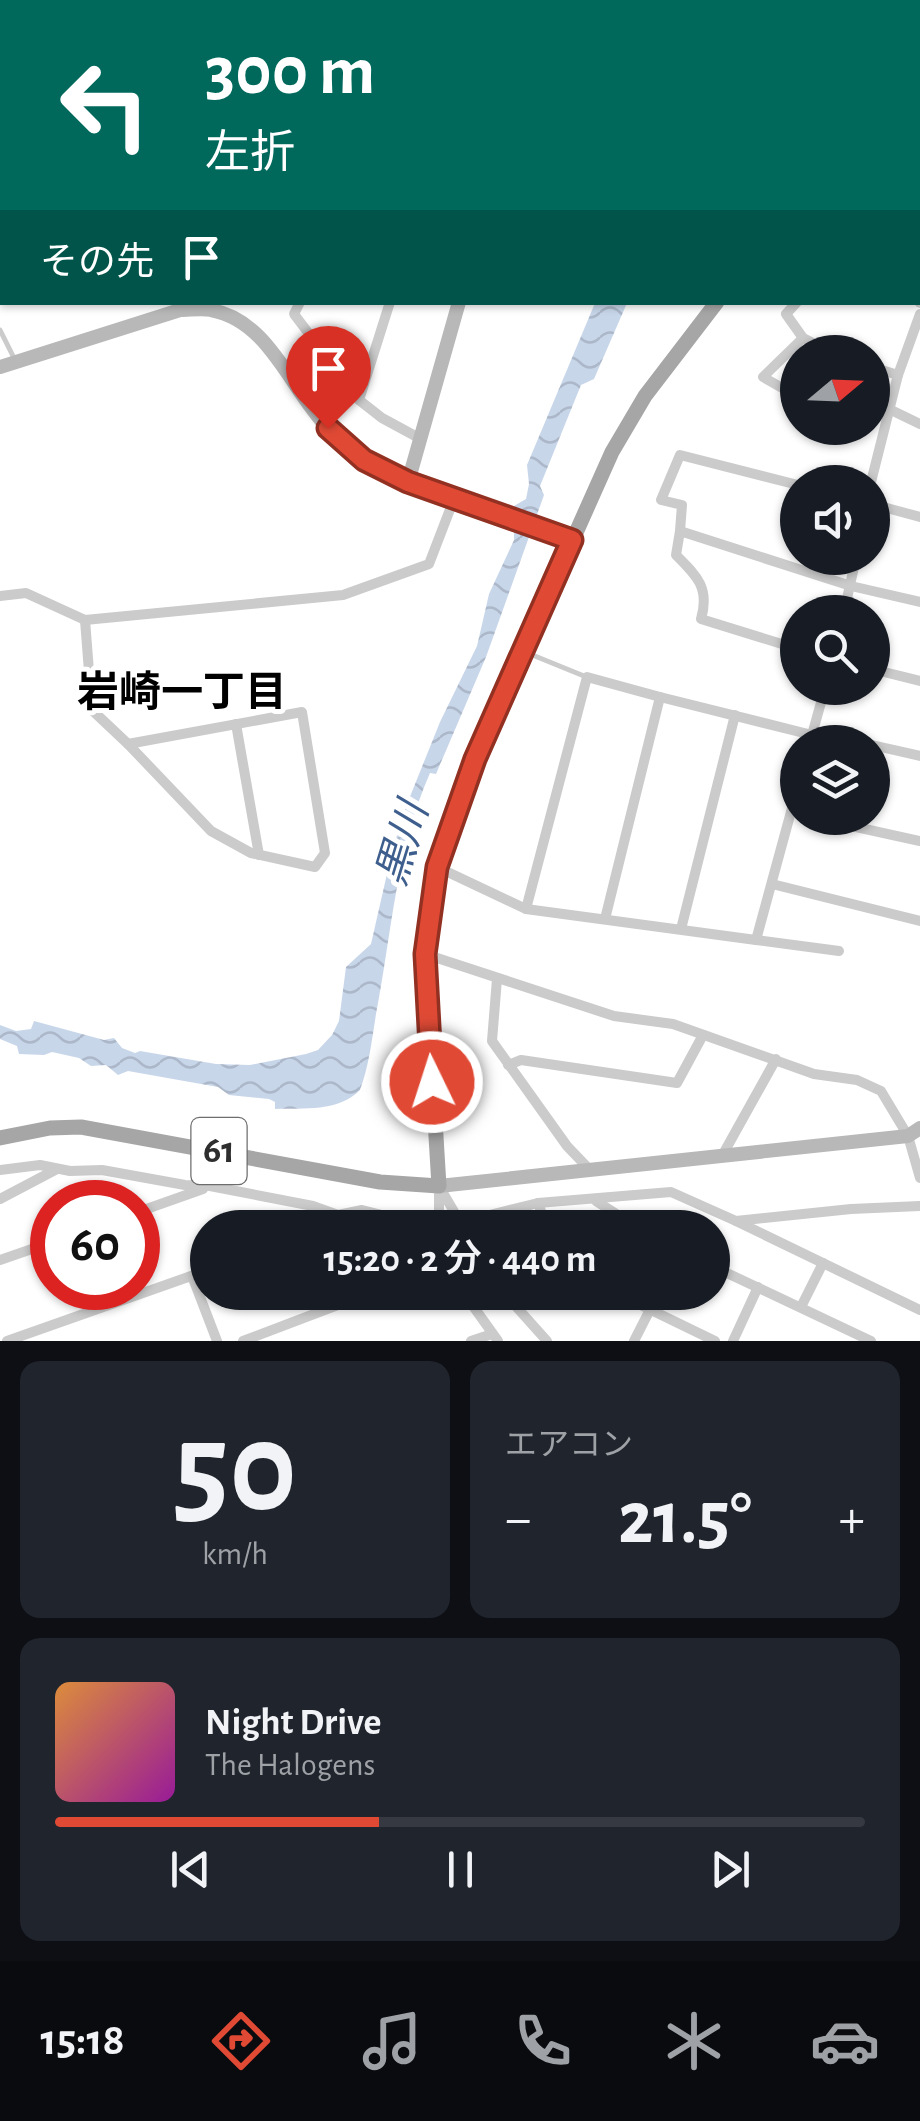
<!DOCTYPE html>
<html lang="ja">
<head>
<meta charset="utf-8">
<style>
	:root { --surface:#171b24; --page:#20242c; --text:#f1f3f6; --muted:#9ea1a6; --line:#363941; --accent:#e04a35 }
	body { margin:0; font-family:"Alegreya Sans","Noto Sans JP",sans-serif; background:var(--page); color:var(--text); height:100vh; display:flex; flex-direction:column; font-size:38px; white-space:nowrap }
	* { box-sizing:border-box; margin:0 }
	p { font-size:32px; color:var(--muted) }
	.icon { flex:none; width:55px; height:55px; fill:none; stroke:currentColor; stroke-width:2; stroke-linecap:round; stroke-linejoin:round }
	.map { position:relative; height:1341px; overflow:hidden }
	.panel { display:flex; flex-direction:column; gap:20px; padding:20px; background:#0d0f14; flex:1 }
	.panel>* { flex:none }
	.top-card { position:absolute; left:0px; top:0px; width:920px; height:305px; box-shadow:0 2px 8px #0004; background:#00695c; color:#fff; overflow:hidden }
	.needle { width:65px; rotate:71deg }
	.controls { position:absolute; left:780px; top:335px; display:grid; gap:20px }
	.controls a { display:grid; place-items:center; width:110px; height:110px; border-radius:50%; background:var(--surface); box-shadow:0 2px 8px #0004; font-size:50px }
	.speed { position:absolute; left:30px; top:1180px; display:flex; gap:20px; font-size:50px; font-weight:700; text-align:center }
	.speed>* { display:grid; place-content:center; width:130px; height:130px; border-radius:50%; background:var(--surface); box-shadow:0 2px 8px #0004; line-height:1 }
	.speed .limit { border:15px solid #d22; background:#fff; color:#111 }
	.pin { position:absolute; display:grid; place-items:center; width:85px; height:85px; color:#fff; margin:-102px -42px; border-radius:50% 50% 50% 0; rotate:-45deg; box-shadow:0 0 10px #0007 }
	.pin .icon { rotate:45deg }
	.me { position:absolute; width:110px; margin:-55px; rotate:356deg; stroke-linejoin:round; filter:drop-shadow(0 0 8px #0008) }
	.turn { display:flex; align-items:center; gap:35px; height:210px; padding:0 40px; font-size:45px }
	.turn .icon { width:130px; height:130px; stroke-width:2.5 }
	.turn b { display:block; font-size:70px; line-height:85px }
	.then { display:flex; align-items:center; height:95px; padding:0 40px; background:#0003; gap:20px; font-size:38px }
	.big { font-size:75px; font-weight:600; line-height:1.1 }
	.panel .card { flex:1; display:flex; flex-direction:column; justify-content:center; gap:15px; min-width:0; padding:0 35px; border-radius:20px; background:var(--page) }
	.panel .dial { align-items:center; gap:0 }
	.dial b { font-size:130px; line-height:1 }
	.song { display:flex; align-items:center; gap:30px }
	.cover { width:120px; height:120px; border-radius:15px; background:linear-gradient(135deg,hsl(30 70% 55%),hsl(300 70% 35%)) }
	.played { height:10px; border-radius:5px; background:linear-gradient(90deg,var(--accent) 40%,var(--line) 40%) }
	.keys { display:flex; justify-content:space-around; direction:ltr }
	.heat { display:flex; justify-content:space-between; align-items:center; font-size:55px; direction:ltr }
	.panel .tiles { flex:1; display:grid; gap:20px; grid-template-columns:1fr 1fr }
	.card:last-child { grid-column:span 2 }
	.trip { position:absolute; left:190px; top:1210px; width:540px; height:100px; border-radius:50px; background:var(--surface); box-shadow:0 2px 8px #0004; font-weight:600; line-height:100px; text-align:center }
	.menu { display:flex; height:160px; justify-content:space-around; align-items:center; background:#090b0e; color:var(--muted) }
	.menu .icon { width:70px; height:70px }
	.menu .selected { color:var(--accent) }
	.menu b { font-size:45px; color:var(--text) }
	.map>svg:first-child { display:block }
	.water { fill:url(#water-waves) }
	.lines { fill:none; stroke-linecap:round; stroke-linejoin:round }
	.lane { stroke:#cbcbcb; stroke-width:5 }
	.street { stroke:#cbcbcb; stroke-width:10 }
	.secondary { stroke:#b8b8b8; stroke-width:14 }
	.primary { stroke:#a6a6a6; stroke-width:15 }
	.route-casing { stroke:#923022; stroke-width:25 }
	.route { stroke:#e04a35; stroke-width:18 }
	.labels { text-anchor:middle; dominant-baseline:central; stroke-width:10; stroke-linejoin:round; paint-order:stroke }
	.shield { fill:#fff; stroke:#6d6d6d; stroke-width:2.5 }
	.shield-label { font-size:38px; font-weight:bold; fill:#2e2e2e }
	.neighbourhood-label { font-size:42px; font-weight:bold; fill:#000; stroke:#fff }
	.water-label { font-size:42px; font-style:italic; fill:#3e5f8d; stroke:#fff }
</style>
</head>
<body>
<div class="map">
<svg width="920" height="1341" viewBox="0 0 920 1341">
	<defs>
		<pattern id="water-waves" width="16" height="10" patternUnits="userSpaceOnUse" patternTransform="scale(2.5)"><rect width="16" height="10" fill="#c8d6ea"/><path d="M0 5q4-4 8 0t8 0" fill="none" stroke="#acb8c9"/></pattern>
	</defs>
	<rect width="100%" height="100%" fill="#fff"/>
	<path class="water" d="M595,303H627L594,379L581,385L540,486L544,495L486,657L436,774L430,773C396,850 392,932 376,1014C372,1039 369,1066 360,1090C339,1112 303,1108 275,1109V1102L269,1099L229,1095L218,1087L128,1071L118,1075L106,1065L91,1066L79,1058L52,1052L44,1055L19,1054L17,1046L0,1039V1025L16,1031L31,1029L34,1021L104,1040L114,1038L122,1048L135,1053L140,1051L216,1064L250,1065L306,1054L318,1050L332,1035L339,1021L346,967L371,944L392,852L405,809L440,722L477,646L489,594L514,540V506L526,499L529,484L527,465Z"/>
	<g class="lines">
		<g class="lane">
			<polyline points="0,29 2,34"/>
			<polyline points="0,330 15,360"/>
			<polyline points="525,652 584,676"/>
		</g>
		<g class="street">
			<polyline points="279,0 285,2"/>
			<polyline points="293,0 293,2"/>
			<polyline points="452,0 458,2"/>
			<polyline points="73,2 74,0"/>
			<polyline points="388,2 391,0"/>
			<polyline points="570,2 570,0"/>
			<polyline points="918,206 920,205"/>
			<polyline points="0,250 2,249"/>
			<polyline points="918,301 920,303"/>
			<polyline points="300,302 294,314 359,400 382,418 419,438"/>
			<polyline points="797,302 786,314 803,338 830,352"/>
			<polyline points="872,367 898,375"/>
			<polyline points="798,397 763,377 803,338"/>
			<polyline points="359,400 390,302"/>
			<polyline points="889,409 920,424"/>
			<polyline points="871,482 898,375 920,314"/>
			<polyline points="872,504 920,517"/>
			<polyline points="680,531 682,505 661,500 680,455 798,485"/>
			<polyline points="0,596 26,593 85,620 343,595 429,564 454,499"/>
			<polyline points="844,612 856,558"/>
			<polyline points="85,620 92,710 128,744"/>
			<path d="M798,649L701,619C710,588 697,576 676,555L680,531L851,586L920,602"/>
			<polyline points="872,669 920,681"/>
			<polygon points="302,712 325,853 315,867 251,853 211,831 128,744"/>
			<polyline points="236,724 259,855"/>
			<polyline points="810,742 825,688"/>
			<polyline points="872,745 920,756"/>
			<polyline points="815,818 920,841"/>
			<polyline points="437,867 526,909 756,940 798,786"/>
			<polyline points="772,884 920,921"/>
			<polyline points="526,909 587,677 660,697"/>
			<polyline points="605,919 660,697 812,735 863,742"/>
			<polyline points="681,929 735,715"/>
			<polyline points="756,940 839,951"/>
			<polyline points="425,954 614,1016 673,1024 814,1074 857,1080 881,1091 908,1136 920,1178"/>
			<polyline points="497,979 492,1041 567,1146 589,1169"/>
			<polyline points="508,1065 521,1060 677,1083 703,1035"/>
			<polyline points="722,1156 776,1059"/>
			<polyline points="0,1170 40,1165 70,1171 102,1170 185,1185 210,1186 313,1206 338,1215"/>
			<polyline points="439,1186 463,1227"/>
			<polyline points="439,1187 439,1228"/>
			<polyline points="0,1199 57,1169"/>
			<polyline points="596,1201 638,1228"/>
			<polyline points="538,1203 547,1228"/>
			<polyline points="920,1206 851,1209 736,1221 920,1310"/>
			<polyline points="138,1212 203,1189"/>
			<polyline points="462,1222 538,1203 671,1192 736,1221"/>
			<polyline points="311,1228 338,1215 362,1210 386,1216 439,1216"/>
			<polyline points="0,1260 52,1242"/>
			<polyline points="712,1266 871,1341"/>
			<polyline points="192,1276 217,1341"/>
			<polyline points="463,1292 498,1341"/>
			<polyline points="503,1292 547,1341"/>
			<polyline points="614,1292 715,1341"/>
			<polyline points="801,1307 823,1263"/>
			<polyline points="7,1341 208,1270"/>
			<polyline points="243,1341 372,1292"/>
			<polyline points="471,1341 492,1334"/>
			<polyline points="634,1341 659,1292"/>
			<polyline points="733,1341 758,1287"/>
		</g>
		<g class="secondary">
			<polyline points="875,2 876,0"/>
			<path d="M0,367L180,310C190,310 202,308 211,310C270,321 290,389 328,428C384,487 495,515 571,540"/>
			<polyline points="408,482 459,302"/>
			<polyline points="439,1186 908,1136 920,1128"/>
		</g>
		<g class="primary">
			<polyline points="918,164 920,162"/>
			<polyline points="0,1138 50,1128 81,1127 380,1182 439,1186 425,954 437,867 452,818 475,759 612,452 645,396 717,302"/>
		</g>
	</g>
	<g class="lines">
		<g class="route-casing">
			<polyline id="route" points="328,428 364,460 408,482 572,540 475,759 437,867 425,954 432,1082"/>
		</g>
		<use href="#route" class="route"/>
	</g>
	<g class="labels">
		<rect class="shield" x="191.5" y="1118" width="55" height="66" rx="8"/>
		<g class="shield-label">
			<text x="219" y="1151">61</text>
		</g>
		<g class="neighbourhood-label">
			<text x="182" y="693">岩崎一丁目</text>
		</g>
		<g class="water-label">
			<text transform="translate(403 844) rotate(-73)">黒川</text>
		</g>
	</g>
</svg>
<div class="controls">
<a><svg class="needle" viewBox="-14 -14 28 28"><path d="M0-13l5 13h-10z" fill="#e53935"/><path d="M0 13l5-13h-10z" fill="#9ea1a6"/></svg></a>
<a><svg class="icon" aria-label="sound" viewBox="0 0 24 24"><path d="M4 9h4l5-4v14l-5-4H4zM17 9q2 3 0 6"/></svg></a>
<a><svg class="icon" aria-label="search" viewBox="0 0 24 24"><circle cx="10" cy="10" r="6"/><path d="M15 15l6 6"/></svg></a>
<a><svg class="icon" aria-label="layers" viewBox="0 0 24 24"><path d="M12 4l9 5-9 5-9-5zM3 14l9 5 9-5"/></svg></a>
</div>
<div class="speed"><div class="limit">60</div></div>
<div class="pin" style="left:328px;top:428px;background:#d93025"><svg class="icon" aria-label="arrive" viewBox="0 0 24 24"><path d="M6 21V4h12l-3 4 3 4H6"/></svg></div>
<svg class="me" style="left:432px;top:1082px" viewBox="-20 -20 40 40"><circle r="17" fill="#e04a35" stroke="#fff" stroke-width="3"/><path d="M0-11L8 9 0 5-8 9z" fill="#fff"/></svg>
<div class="trip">15:20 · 2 分 · 440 m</div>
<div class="top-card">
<div class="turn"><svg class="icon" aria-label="left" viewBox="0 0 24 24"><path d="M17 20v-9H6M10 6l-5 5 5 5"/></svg><div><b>300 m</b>左折</div></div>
<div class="then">その先<svg class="icon" aria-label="arrive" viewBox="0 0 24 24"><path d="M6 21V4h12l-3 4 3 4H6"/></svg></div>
</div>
</div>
<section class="panel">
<div class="tiles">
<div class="card dial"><b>50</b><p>km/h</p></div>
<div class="card"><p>エアコン</p>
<div class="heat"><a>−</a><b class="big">21.5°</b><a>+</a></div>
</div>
<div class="card">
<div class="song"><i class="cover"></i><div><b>Night Drive</b><p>The Halogens</p></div></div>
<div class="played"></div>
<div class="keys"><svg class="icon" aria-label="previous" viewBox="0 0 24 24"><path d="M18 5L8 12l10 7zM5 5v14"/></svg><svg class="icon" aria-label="pause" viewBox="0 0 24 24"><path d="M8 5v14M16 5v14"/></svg><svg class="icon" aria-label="next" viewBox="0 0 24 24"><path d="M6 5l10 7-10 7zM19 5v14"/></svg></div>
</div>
</div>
</section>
<nav class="menu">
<b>15:18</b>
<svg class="icon selected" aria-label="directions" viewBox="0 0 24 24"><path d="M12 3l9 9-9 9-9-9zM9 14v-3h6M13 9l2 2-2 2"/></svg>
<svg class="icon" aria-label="music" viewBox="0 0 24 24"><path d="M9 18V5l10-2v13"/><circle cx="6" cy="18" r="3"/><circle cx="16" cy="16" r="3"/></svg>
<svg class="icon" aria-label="phone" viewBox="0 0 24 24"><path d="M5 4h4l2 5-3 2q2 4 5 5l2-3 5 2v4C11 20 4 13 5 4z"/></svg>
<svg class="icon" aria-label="climate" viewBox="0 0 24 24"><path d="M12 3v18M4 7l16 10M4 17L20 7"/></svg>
<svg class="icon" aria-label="car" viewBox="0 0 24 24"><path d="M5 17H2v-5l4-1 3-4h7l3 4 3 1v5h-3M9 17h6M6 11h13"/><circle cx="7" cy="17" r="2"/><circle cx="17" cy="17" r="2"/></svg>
</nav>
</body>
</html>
